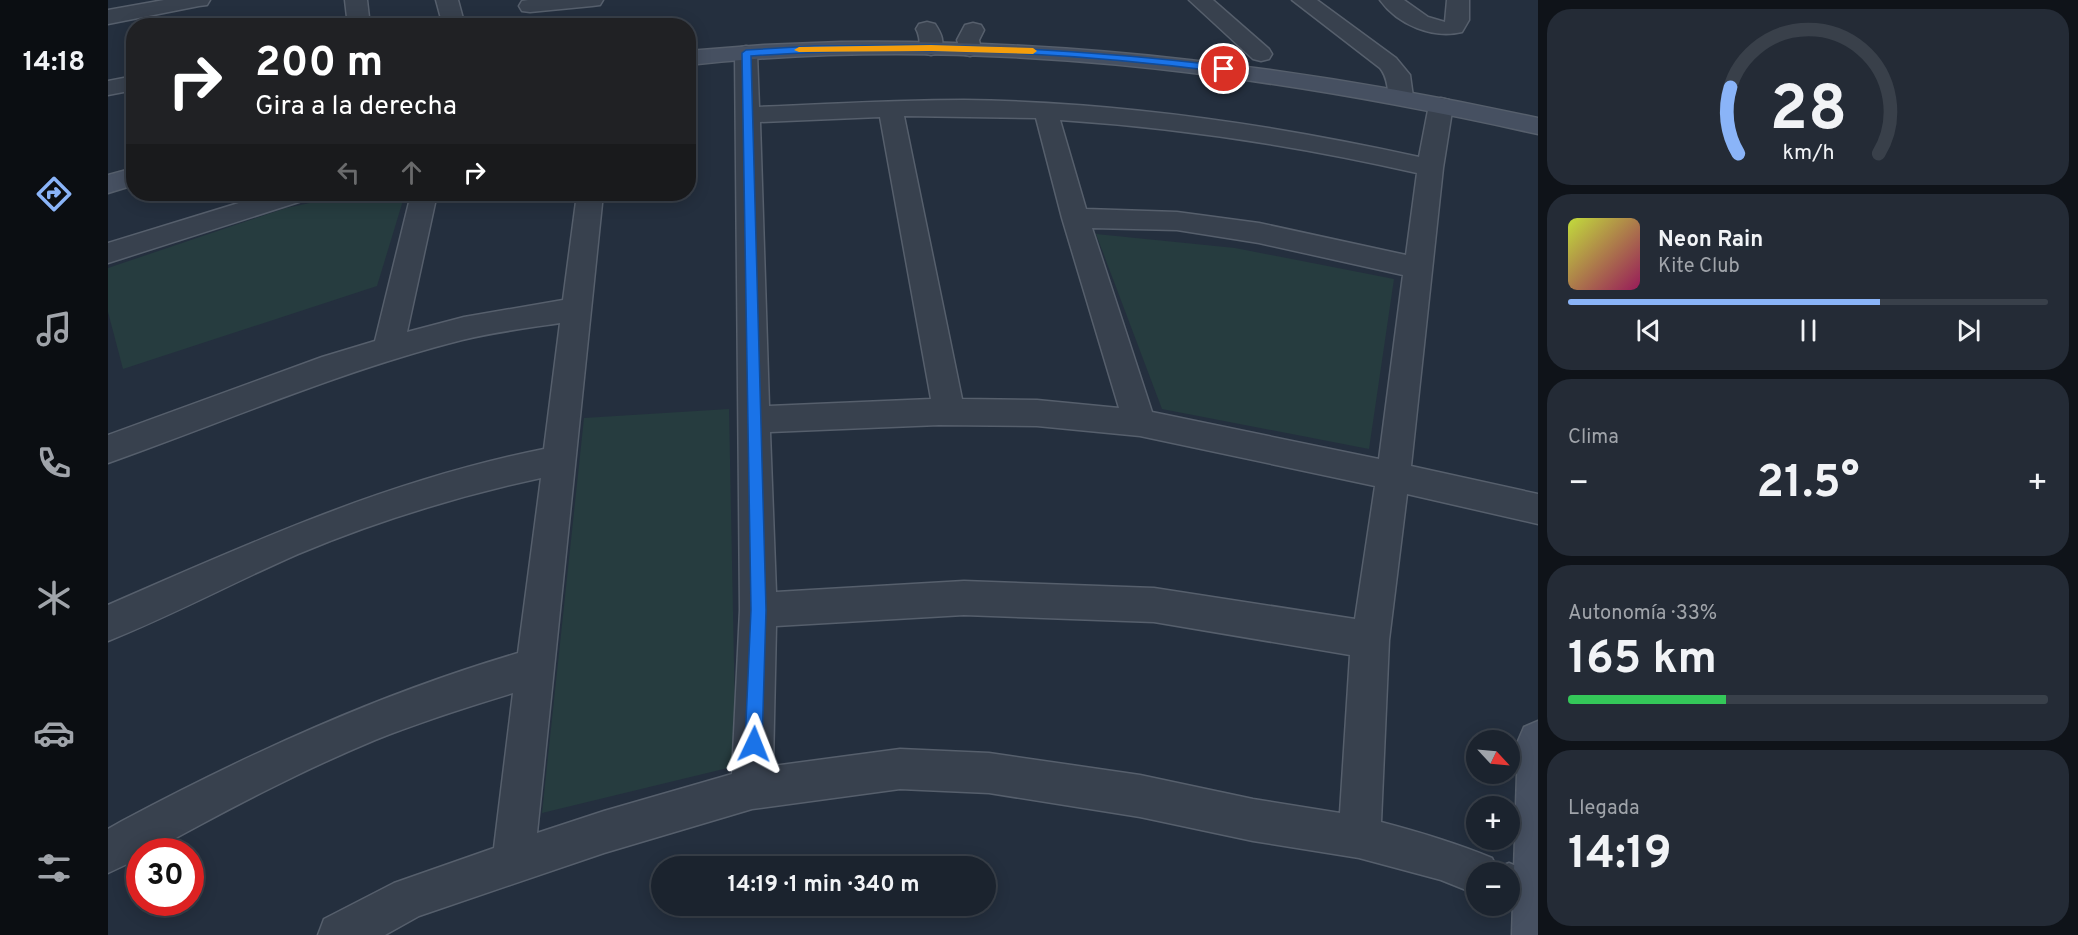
<!DOCTYPE html>
<html lang="es">
<head>
<meta charset="utf-8">
<style>
	:root { --surface:#1b232e; --page:#242b36; --text:#f1f3f6; --muted:#a0a4aa; --line:#39404a; --accent:#8ab4f8 }
	body { margin:0; font-family:Overpass,sans-serif; background:var(--page); color:var(--text); height:100vh; display:flex; flex-direction:column; font-size:22px; white-space:nowrap }
	* { box-sizing:border-box; margin:0 }
	p { font-size:20px; color:var(--muted) }
	.icon { flex:none; width:33px; height:33px; fill:none; stroke:currentColor; stroke-width:2; stroke-linecap:round; stroke-linejoin:round }
	.map { position:relative; flex:1; overflow:hidden }
	.sheet { display:flex; flex-direction:column; gap:9px; padding:9px; background:#0f1319; width:540px }
	.sheet>* { flex:none }
	.hud { position:absolute; left:18px; top:18px; width:570px; height:183px; border-radius:24px; box-shadow:0 3px 15px #0003,0 0 0 2px var(--line); background:#202124; color:#fff; overflow:hidden }
	.needle { width:39px; rotate:116deg }
	.fabs { position:absolute; left:1358px; top:730px; display:grid; gap:12px }
	.fabs a { display:grid; place-items:center; width:54px; height:54px; border-radius:50%; background:var(--surface); box-shadow:0 3px 15px #0003,0 0 0 2px var(--line); font-size:30px }
	.speed { position:absolute; left:18px; top:838px; display:flex; gap:12px; font-size:30px; font-weight:700; text-align:center }
	.speed>* { display:grid; place-content:center; width:78px; height:78px; border-radius:50%; background:var(--surface); box-shadow:0 3px 15px #0003,0 0 0 2px var(--line); line-height:1 }
	.speed .limit { border:9px solid #d22; background:#fff; color:#111 }
	.pin { position:absolute; display:grid; place-items:center; width:51px; height:51px; color:#fff; margin:-26px; border:3px solid #fff; border-radius:50%; box-shadow:0 2px 6px #0007 }
	.me { position:absolute; width:66px; margin:-33px; rotate:2deg; stroke-linejoin:round; filter:drop-shadow(0 0 4px #0008) }
	.turn { display:flex; align-items:center; gap:21px; height:126px; padding:0 30px; font-size:27px }
	.turn .icon { width:78px; height:78px; stroke-width:2.5 }
	.turn b { display:block; font-size:42px; line-height:51px }
	.lanes { display:flex; align-items:center; height:57px; padding:0 30px; background:#0003; justify-content:center; gap:30px; direction:ltr }
	.lanes .off { opacity:.35 }
	.big { font-size:45px; font-weight:700; line-height:1.1 }
	.sheet .tile { flex:1; display:flex; flex-direction:column; justify-content:center; gap:9px; min-width:0; padding:0 21px; border-radius:24px; background:var(--page) }
	.sheet .dial { align-items:center; gap:0 }
	.dial svg { height:156px; overflow:visible; fill:none; stroke:var(--line); stroke-width:7; stroke-linecap:round; text-anchor:middle }
	.dial text { fill:var(--text); stroke:none }
	.song { display:flex; align-items:center; gap:18px }
	.cover { width:72px; height:72px; border-radius:9px; background:linear-gradient(135deg,hsl(70 70% 55%),hsl(330 70% 35%)) }
	.played { height:6px; border-radius:3px; background:linear-gradient(90deg,var(--accent) 65%,var(--line) 65%) }
	.keys { display:flex; justify-content:space-around; direction:ltr }
	.heat { display:flex; justify-content:space-between; align-items:center; font-size:33px; direction:ltr }
	.charge { height:9px; border-radius:4px; background:linear-gradient(90deg,#34c759 33%,var(--line) 0) }
	.trip { position:absolute; left:543px; top:856px; width:345px; height:60px; border-radius:30px; background:var(--surface); box-shadow:0 3px 15px #0003,0 0 0 2px var(--line); font-weight:700; line-height:60px; text-align:center }
	main { display:flex; flex:1; min-height:0 }
	.tab-bar { display:flex; flex-direction:column; width:108px; justify-content:space-around; align-items:center; background:#0b0e12; color:var(--muted) }
	.tab-bar .icon { width:42px; height:42px }
	.tab-bar .active { color:var(--accent) }
	.tab-bar b { font-size:27px; color:var(--text) }
	.map>svg:first-child { display:block }
	.green { fill:#263c3f }
	.lines { fill:none; stroke-linecap:round; stroke-linejoin:round }
	.street-casing { stroke:#565f6c; stroke-width:3 }
	.secondary-casing { stroke:#565f6c; stroke-width:3 }
	.street { fill:#38414e; fill-rule:evenodd }
	.secondary { fill:#465061; fill-rule:evenodd }
	.route { fill:#1a73e8; stroke:#114b97; stroke-width:1.5 }
	.slow { fill:#f59e0b }
</style>
</head>
<body>
<main>
<nav class="tab-bar">
<b>14:18</b>
<svg class="icon active" aria-label="directions" viewBox="0 0 24 24"><path d="M12 3l9 9-9 9-9-9zM9 14v-3h6M13 9l2 2-2 2"/></svg>
<svg class="icon" aria-label="music" viewBox="0 0 24 24"><path d="M9 18V5l10-2v13"/><circle cx="6" cy="18" r="3"/><circle cx="16" cy="16" r="3"/></svg>
<svg class="icon" aria-label="phone" viewBox="0 0 24 24"><path d="M5 4h4l2 5-3 2q2 4 5 5l2-3 5 2v4C11 20 4 13 5 4z"/></svg>
<svg class="icon" aria-label="climate" viewBox="0 0 24 24"><path d="M12 3v18M4 7l16 10M4 17L20 7"/></svg>
<svg class="icon" aria-label="car" viewBox="0 0 24 24"><path d="M5 17H2v-5l4-1 3-4h7l3 4 3 1v5h-3M9 17h6M6 11h13"/><circle cx="7" cy="17" r="2"/><circle cx="17" cy="17" r="2"/></svg>
<svg class="icon" aria-label="filters" viewBox="0 0 24 24"><path d="M4 7h16M4 17h16"/><circle cx="9" cy="7" r="2"/><circle cx="15" cy="17" r="2"/></svg>
</nav>
<div class="map">
<svg width="1430" height="935" viewBox="0 0 1430 935">
	<rect width="100%" height="100%" fill="#242f3e"/>
	<g class="green">
		<polygon points="245,194 297,194 269,286 15,369 0,312 0,268 178,208"/>
		<polygon points="988,234 1127,248 1286,279 1261,449 1054,409"/>
		<polygon points="621,409 628,766 434,813 476,418"/>
	</g>
	<g class="lines">
		<g class="street-casing">
			<g id="street">
				<polygon points="56,0 102,0 99,5 91,6 0,24 0,10"/>
				<polygon points="237,0 259,0 262,26 240,26"/>
				<polygon points="328,0 350,0 357,26 335,26"/>
				<polygon points="420,0 495,0 492,5 484,6 422,12 414,11 411,6 414,1"/>
				<polygon points="1081,0 1105,0 1161,49 1164,54 1161,59 1153,61 1145,59"/>
				<path d="M1184,0H1209L1288,58L1302,75L1305,97L1301,102L1293,104L1285,102C1277,91 1282,80 1272,68Z"/>
				<path d="M1272,0H1296L1320,17L1337,22L1339,0H1361V20L1354,32C1325,39 1290,25 1272,0Z"/>
				<path d="M819,22L827,24C833,33 838,43 831,53L823,55L815,53C810,45 813,37 808,29L811,24Z"/>
				<polygon points="865,23 873,25 876,30 871,40 873,49 870,54 862,56 854,54 849,40 857,25"/>
				<path d="M638,46L646,48L649,53L651,107C719,104 788,100 856,100C1009,102 1162,124 1311,157L1321,105L1325,100L1333,98L1341,100L1345,105L1335,168L1303,466L1430,494V524L1299,494L1281,640L1273,822C1311,832 1348,843 1384,858L1389,868L1401,863L1430,875V919L1399,906H1401V873H1368V894L1333,880L1251,858L1145,841L1032,817L881,793L792,789L644,809L496,853L311,916L277,935H210L216,919L286,883L386,848L405,693C359,707 312,722 267,740C190,772 115,812 42,852H32V858L0,873V829L14,821C142,753 271,694 410,653L433,478C350,496 269,521 190,554C126,582 65,615 0,641V605C144,542 281,480 436,449L452,323C420,328 386,332 354,340C232,371 118,421 0,463V435L214,357L267,341L303,194H329L299,332L356,317L455,300L469,194H495L429,833L496,811L624,774L632,610L627,53L630,48ZM796,116L928,118L954,218L1011,408L929,400L854,399ZM772,117L823,399L661,406L652,122ZM952,120C1073,128 1191,146 1309,173L1298,255L1151,223L1069,212L978,209ZM984,228L1069,230L1151,243L1295,275L1271,459L1044,412ZM831,425L929,426L1032,436L1267,486L1247,619L1046,588L856,581L668,592L662,432ZM856,615L1046,622L1242,655L1232,813L1145,799L1032,775L881,753L792,749L665,766L668,626Z"/>
				<polygon points="26,76 26,90 0,95 0,81"/>
				<polygon points="160,194 201,194 197,200 0,263 0,243"/>
			</g>
		</g>
		<g class="secondary-casing">
			<g id="secondary">
				<path d="M733,42C970,39 1198,68 1430,118V134C1152,72 865,34 580,65V51L656,45Z"/>
				<polygon points="26,168 26,185 0,193 0,175"/>
				<polygon points="1430,721 1430,935 1404,935 1410,741 1416,727"/>
			</g>
		</g>
		<use href="#street" class="street"/>
		<use href="#secondary" class="secondary"/>
	</g>
	<path class="route" d="M823,45C922,48 1019,54 1116,66L1121,69L1116,72C960,52 801,44 643,56L658,610L654,744L651,750L646,752L640,750L637,744L643,610L634,53L638,50L706,46Z"/>
	<polygon class="slow" points="823,45 925,48 929,51 925,54 823,51 691,52 686,50 691,47"/>
</svg>
<div class="fabs">
<a><svg class="needle" viewBox="-14 -14 28 28"><path d="M0-13l5 13h-10z" fill="#e53935"/><path d="M0 13l5-13h-10z" fill="#a0a4aa"/></svg></a>
<a>+</a>
<a>−</a>
</div>
<div class="speed"><div class="limit">30</div></div>
<div class="pin" style="left:1116px;top:69px;background:#d93025"><svg class="icon" aria-label="arrive" viewBox="0 0 24 24"><path d="M6 21V4h12l-3 4 3 4H6"/></svg></div>
<svg class="me" style="left:646px;top:744px" viewBox="-20 -20 40 40"><path d="M0-17L14 15 0 8-14 15z" fill="#1a73e8" stroke="#fff" stroke-width="4"/></svg>
<div class="trip">14:19 · 1 min · 340 m</div>
<div class="hud">
<div class="turn"><svg class="icon" aria-label="right" viewBox="0 0 24 24"><path d="M7 20v-9h11M14 6l5 5-5 5"/></svg><div><b>200 m</b>Gira a la derecha</div></div>
<div class="lanes"><svg class="icon off" aria-label="left" viewBox="0 0 24 24"><path d="M17 20v-9H6M10 6l-5 5 5 5"/></svg><svg class="icon off" aria-label="ahead" viewBox="0 0 24 24"><path d="M12 20V5M6 11l6-6 6 6"/></svg><svg class="icon" aria-label="right" viewBox="0 0 24 24"><path d="M7 20v-9h11M14 6l5 5-5 5"/></svg></div>
</div>
</div>
<section class="sheet">
<div class="tile dial"><svg viewBox="0 0 100 80">
<path d="M14 69A42 42 0 1 1 86 69"/>
<path d="M14 69A42 42 0 0 1 10 35" stroke="#8ab4f8"/>
<text x="50" y="56" font-size="32" font-weight="700">28</text>
<text x="50" y="72" font-size="11">km/h</text>
</svg></div>
<div class="tile">
<div class="song"><i class="cover"></i><div><b>Neon Rain</b><p>Kite Club</p></div></div>
<div class="played"></div>
<div class="keys"><svg class="icon" aria-label="previous" viewBox="0 0 24 24"><path d="M18 5L8 12l10 7zM5 5v14"/></svg><svg class="icon" aria-label="pause" viewBox="0 0 24 24"><path d="M8 5v14M16 5v14"/></svg><svg class="icon" aria-label="next" viewBox="0 0 24 24"><path d="M6 5l10 7-10 7zM19 5v14"/></svg></div>
</div>
<div class="tile"><p>Clima</p>
<div class="heat"><a>−</a><b class="big">21.5°</b><a>+</a></div>
</div>
<div class="tile"><p>Autonomía · 33%</p><b class="big">165 km</b><div class="charge"></div></div>
<div class="tile"><p>Llegada</p><b class="big">14:19</b></div>
</section>
</main>
</body>
</html>
